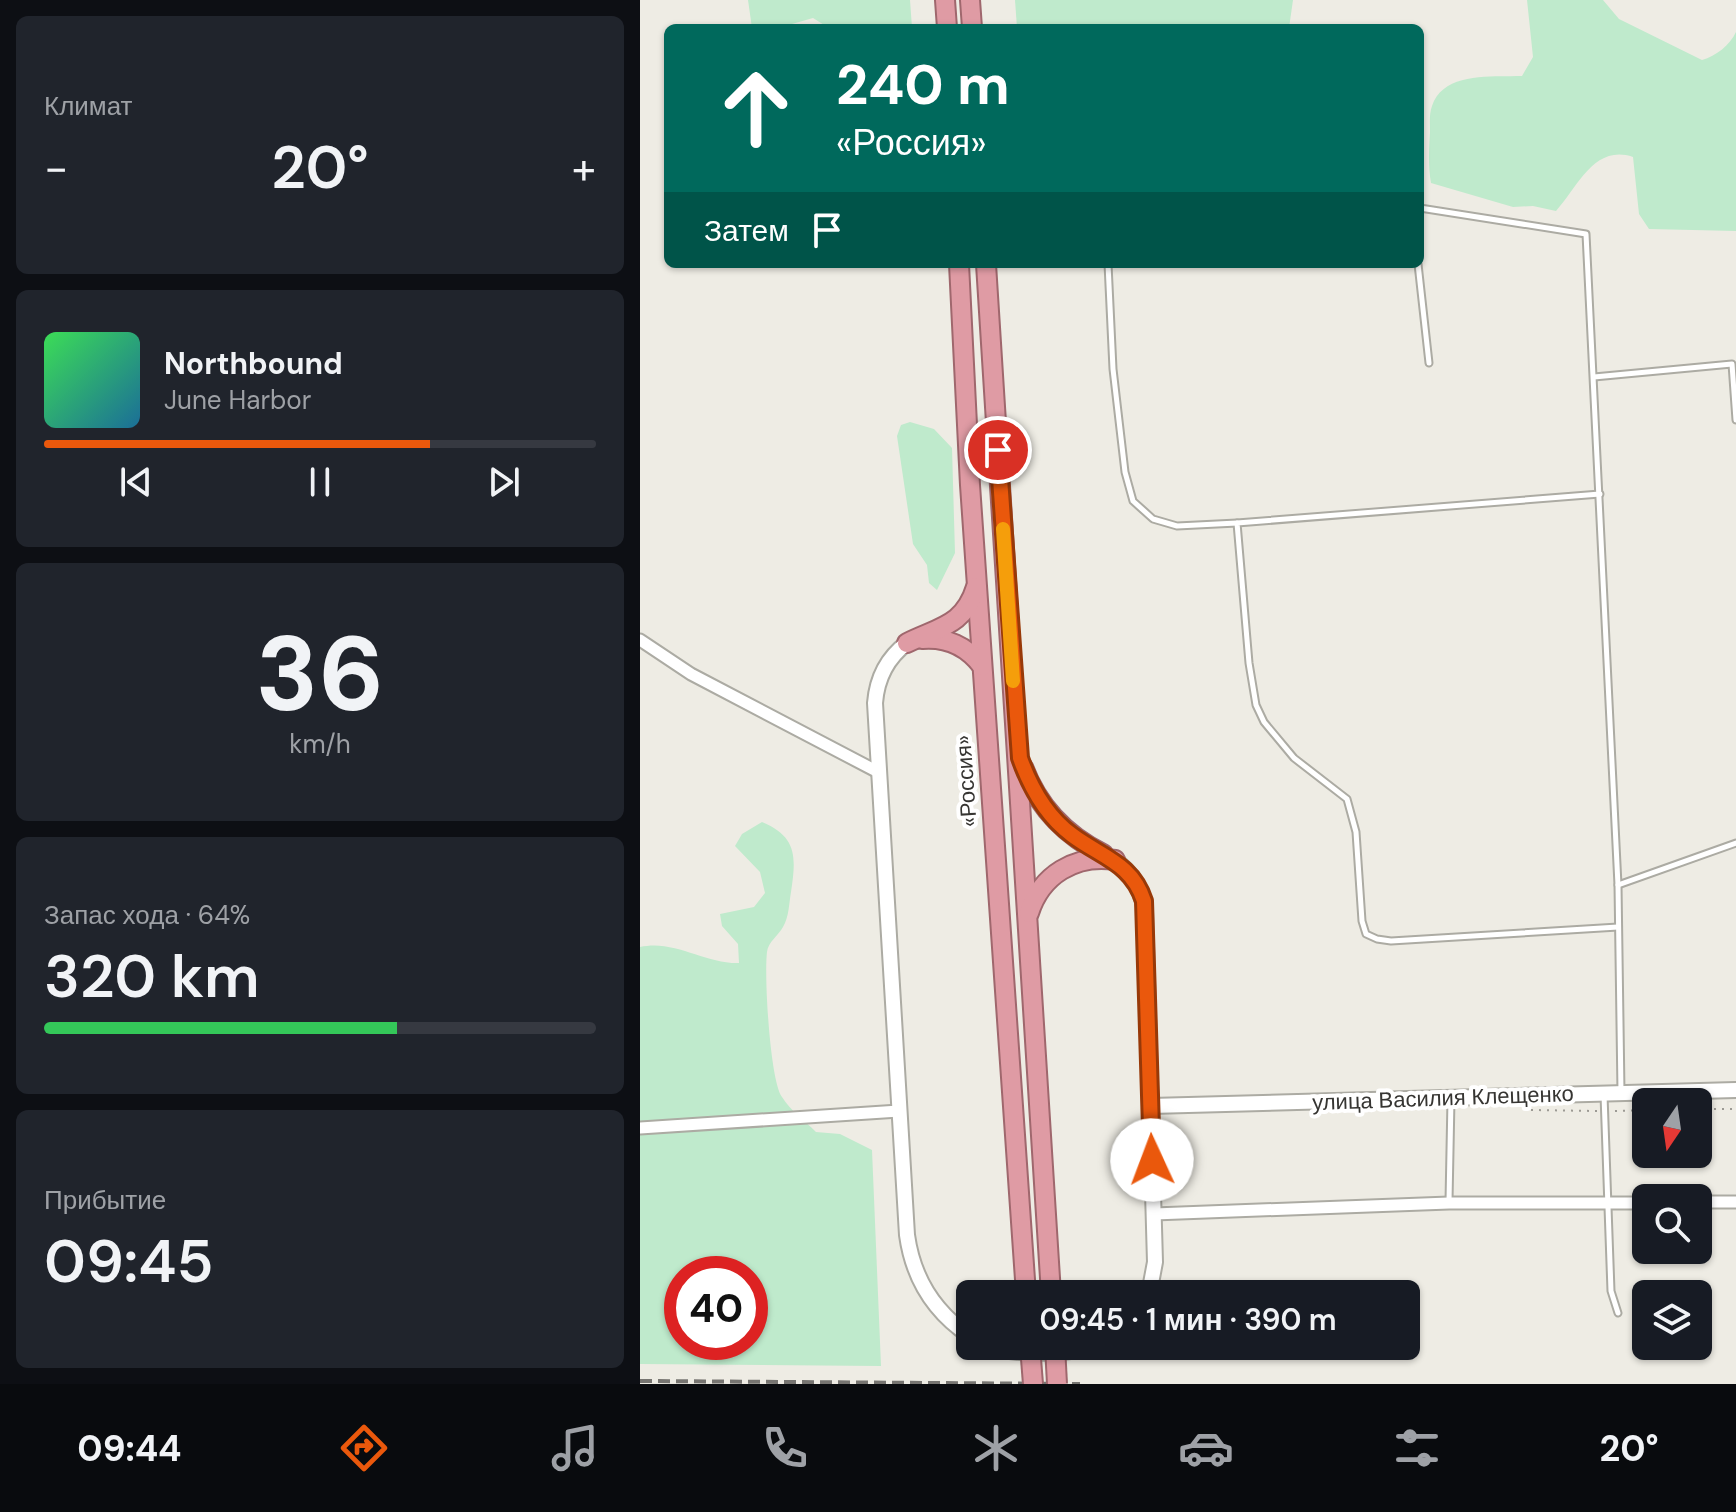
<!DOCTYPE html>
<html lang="ru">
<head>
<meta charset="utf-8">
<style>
	:root { --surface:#171b24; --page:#20242c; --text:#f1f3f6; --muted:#9ea1a6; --line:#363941; --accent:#ea580c }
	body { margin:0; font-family:"DM Sans",sans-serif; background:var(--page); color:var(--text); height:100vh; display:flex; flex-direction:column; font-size:30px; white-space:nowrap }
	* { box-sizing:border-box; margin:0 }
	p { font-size:26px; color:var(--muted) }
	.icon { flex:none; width:44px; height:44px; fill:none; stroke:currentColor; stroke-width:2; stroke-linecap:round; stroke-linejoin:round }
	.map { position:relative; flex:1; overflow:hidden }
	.side { display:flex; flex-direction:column; gap:16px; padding:16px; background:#0d0f14; width:640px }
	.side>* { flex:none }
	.guide { position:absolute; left:24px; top:24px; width:760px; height:244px; border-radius:12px; box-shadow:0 2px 6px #0004; background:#00695c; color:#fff; overflow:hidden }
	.needle { width:52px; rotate:193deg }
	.controls { position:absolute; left:992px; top:1088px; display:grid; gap:16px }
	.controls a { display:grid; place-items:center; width:80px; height:80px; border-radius:12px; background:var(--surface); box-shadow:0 2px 6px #0004; font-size:40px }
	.speed { position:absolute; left:24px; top:1256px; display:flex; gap:16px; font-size:40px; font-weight:700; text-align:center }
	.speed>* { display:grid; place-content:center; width:104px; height:104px; border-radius:50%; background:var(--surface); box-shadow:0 2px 6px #0004; line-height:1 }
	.speed .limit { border:12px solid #d22; background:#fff; color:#111 }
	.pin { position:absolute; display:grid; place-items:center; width:68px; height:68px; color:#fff; margin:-34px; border:4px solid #fff; border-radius:50%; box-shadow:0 2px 8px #0007 }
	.me { position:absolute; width:88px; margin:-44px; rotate:358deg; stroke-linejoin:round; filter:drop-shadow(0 0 6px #0008) }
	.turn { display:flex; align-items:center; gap:28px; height:168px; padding:0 40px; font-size:36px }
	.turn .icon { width:104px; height:104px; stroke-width:2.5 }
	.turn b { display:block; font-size:56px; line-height:68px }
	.then { display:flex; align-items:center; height:76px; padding:0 40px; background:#0003; gap:16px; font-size:30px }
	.big { font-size:60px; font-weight:600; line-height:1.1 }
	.side .tile { flex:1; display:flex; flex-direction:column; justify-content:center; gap:12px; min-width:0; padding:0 28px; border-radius:12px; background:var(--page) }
	.side .dial { align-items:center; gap:0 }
	.dial b { font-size:104px; line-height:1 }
	.song { display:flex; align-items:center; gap:24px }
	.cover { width:96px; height:96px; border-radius:12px; background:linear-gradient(135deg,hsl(130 70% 55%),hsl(200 70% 35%)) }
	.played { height:8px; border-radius:4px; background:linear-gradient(90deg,var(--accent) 70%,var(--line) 70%) }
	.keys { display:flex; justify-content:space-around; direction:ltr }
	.heat { display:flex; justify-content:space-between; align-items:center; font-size:44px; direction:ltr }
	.charge { height:12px; border-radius:6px; background:linear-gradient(90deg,#34c759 64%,var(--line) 0) }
	.trip { position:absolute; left:316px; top:1280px; width:464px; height:80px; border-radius:12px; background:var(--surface); box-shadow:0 2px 6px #0004; font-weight:600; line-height:80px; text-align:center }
	.tab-bar { display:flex; height:128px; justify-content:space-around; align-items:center; background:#090b0e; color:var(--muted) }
	.tab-bar .icon { width:56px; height:56px }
	.tab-bar .current { color:var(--accent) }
	.tab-bar b { font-size:36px; color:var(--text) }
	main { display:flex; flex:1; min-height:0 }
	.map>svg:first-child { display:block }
	.green { fill:#bfeacc; fill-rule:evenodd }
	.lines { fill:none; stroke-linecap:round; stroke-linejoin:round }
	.service-casing { stroke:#acaba3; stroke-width:9 }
	.minor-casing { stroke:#acaba3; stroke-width:15 }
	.tertiary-casing { stroke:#acaba3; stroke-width:18 }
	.trunk-casing { stroke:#9f676d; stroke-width:22 }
	.path { stroke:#9c9a94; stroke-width:2; stroke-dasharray:2 6; stroke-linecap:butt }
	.service { stroke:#fff; stroke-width:5 }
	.minor { stroke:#fff; stroke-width:11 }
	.tertiary { stroke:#fff; stroke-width:14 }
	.trunk { stroke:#df9ba4; stroke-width:18 }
	.rail { stroke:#777571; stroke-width:4; stroke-dasharray:12 6; stroke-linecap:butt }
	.trunk-bridge-casing { stroke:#9f676d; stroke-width:22; stroke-linecap:butt }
	.trunk-bridge { stroke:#df9ba4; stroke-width:18 }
	.route-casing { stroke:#983908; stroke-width:20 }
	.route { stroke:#ea580c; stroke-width:14 }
	.slow { stroke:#f59e0b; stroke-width:14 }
	.labels { text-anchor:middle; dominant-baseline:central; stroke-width:8; stroke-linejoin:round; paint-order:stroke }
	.street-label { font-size:22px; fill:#363532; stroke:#fff }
</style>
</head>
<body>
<main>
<section class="side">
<div class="tile"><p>Климат</p>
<div class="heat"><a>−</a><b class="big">20°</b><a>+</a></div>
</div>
<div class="tile">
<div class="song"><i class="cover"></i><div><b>Northbound</b><p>June Harbor</p></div></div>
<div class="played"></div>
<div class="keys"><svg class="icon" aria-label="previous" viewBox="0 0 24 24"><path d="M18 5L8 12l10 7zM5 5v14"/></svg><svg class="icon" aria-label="pause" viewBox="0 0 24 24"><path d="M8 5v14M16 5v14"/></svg><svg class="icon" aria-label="next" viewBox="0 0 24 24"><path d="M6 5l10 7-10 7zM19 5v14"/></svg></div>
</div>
<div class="tile dial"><b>36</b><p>km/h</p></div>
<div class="tile"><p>Запас хода · 64%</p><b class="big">320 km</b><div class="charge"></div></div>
<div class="tile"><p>Прибытие</p><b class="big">09:45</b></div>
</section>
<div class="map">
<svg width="1096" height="1384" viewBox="0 0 1096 1384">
	<rect width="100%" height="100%" fill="#eeece4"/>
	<g class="green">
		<polygon points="108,0 270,0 272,28 189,28 173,18 138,28 112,28"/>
		<polygon points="375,0 653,0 649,28 377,28"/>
		<path d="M887,0H963L979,19L1062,60C1076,56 1090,45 1096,32V231L1009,229L999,214L993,157C954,144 938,187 916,211L893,206L873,207L791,183C788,165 789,150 790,132C790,124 789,114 792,106C803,71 854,77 882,76L893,57Z"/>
		<polygon points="270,422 294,429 312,448 315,553 297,590 289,583 287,565 273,544 257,436 261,425"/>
		<path d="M122,822C158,837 156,858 151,892C149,903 149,917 143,927C138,936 128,942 127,952C124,975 130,1081 142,1097C150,1110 165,1121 176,1132L200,1134L232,1150L241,1366L0,1364V947C34,939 65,964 99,963L98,944L82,926L80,914L114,907L125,893L120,872L95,846L102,834ZM42,1274H110V1342H42Z"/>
	</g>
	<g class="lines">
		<g class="service-casing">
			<g id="service">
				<polyline points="780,208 946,234 978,885 981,1092"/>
				<polyline points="468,264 473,369 485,472 493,501 513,519 537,526 597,523"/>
				<polyline points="778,264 789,363"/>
				<polyline points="954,377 1092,364 1096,420"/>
				<polyline points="960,494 597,523 609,663 616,705 624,722 654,758 707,799 716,832 722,921 726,934 737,939 751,941 978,927"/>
				<polyline points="978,885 1096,843"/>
				<polyline points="964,1095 971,1291 978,1313"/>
				<polyline points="809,1201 811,1099"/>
			</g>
		</g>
		<g class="minor-casing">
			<g id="minor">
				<polyline points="0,640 51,674 240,773"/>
				<polyline points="0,1128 259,1111"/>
				<polyline points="1058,1202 1096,1202"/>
				<polyline points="514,1214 809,1203 1006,1203"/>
			</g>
		</g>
		<g class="tertiary-casing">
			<g id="tertiary">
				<path d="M267,643C247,658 237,678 235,703L267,1235C273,1278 294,1312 330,1336"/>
				<path d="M466,855C489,867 501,886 505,911L515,1262L509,1294"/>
				<polyline points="511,1106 1096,1090"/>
				<path d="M350,1346C374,1356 431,1354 456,1346"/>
			</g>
		</g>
		<g class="trunk-casing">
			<g id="trunk">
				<polyline points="305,0 307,28"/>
				<polyline points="330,0 332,28"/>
				<polyline points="319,264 330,485 386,1294"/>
				<polyline points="346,264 411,1294"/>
				<path d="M282,639C306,637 327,646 342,666"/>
				<path d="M267,643C299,627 324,626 336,587"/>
				<path d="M383,767C398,807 425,835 463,854"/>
				<path d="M389,913C401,875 435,854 475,860"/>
			</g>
		</g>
		<g class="path">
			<polyline points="1058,1109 1096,1109"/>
			<polyline points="891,1110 957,1111"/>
			<polyline points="975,1111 1006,1110"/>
		</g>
		<use href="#service" class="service"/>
		<use href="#minor" class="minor"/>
		<use href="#tertiary" class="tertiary"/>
		<use href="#trunk" class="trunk"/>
		<polyline class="rail" points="0,1381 440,1384"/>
		<g class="trunk-bridge-casing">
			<g id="trunk-bridge">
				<polyline points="390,1346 393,1384"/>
				<polyline points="415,1346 417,1384"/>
			</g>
		</g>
		<use href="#trunk-bridge" class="trunk-bridge"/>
	</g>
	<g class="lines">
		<g class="route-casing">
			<path id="route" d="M358,450L380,758C391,789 406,816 432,835C461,857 492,863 504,901L512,1160"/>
		</g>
		<use href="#route" class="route"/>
		<polyline class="slow" points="363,529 373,681"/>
	</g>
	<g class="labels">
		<g class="street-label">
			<text transform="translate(326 781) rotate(-94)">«Россия»</text>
			<text transform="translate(803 1098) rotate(-2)">улица Василия Клещенко</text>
		</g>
	</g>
</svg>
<div class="controls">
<a><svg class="needle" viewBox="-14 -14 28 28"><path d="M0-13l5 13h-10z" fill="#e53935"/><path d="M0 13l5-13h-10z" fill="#9ea1a6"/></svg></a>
<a><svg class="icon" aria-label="search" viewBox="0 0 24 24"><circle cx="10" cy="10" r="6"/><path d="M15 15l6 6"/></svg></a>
<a><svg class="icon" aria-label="layers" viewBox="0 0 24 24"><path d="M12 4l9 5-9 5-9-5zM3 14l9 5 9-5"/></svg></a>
</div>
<div class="speed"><div class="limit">40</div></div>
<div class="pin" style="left:358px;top:450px;background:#d93025"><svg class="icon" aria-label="arrive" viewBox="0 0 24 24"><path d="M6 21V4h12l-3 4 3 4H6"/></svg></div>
<svg class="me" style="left:512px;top:1160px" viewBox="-20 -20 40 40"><circle r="19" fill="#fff"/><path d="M0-13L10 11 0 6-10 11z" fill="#ea580c"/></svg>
<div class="trip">09:45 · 1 мин · 390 m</div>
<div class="guide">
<div class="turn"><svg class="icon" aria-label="ahead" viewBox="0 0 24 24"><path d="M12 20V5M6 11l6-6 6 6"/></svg><div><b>240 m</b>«Россия»</div></div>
<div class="then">Затем<svg class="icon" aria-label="arrive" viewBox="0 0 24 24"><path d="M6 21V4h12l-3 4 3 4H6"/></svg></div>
</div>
</div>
</main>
<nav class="tab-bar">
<b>09:44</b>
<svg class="icon current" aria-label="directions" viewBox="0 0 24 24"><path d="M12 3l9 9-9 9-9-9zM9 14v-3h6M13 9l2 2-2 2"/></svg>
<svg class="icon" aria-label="music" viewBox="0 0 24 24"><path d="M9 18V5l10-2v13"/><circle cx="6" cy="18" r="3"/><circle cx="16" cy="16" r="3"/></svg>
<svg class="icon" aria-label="phone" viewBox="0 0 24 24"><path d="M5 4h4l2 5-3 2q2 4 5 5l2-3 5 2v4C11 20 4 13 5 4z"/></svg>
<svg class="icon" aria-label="climate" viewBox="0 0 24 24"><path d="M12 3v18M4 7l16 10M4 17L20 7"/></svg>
<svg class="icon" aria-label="car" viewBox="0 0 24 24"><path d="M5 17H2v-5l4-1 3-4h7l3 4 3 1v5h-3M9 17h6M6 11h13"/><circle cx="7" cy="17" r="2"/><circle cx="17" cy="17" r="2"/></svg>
<svg class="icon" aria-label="filters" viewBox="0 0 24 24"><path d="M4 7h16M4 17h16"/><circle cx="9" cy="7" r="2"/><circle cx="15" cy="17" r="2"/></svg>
<b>20°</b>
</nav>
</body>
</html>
